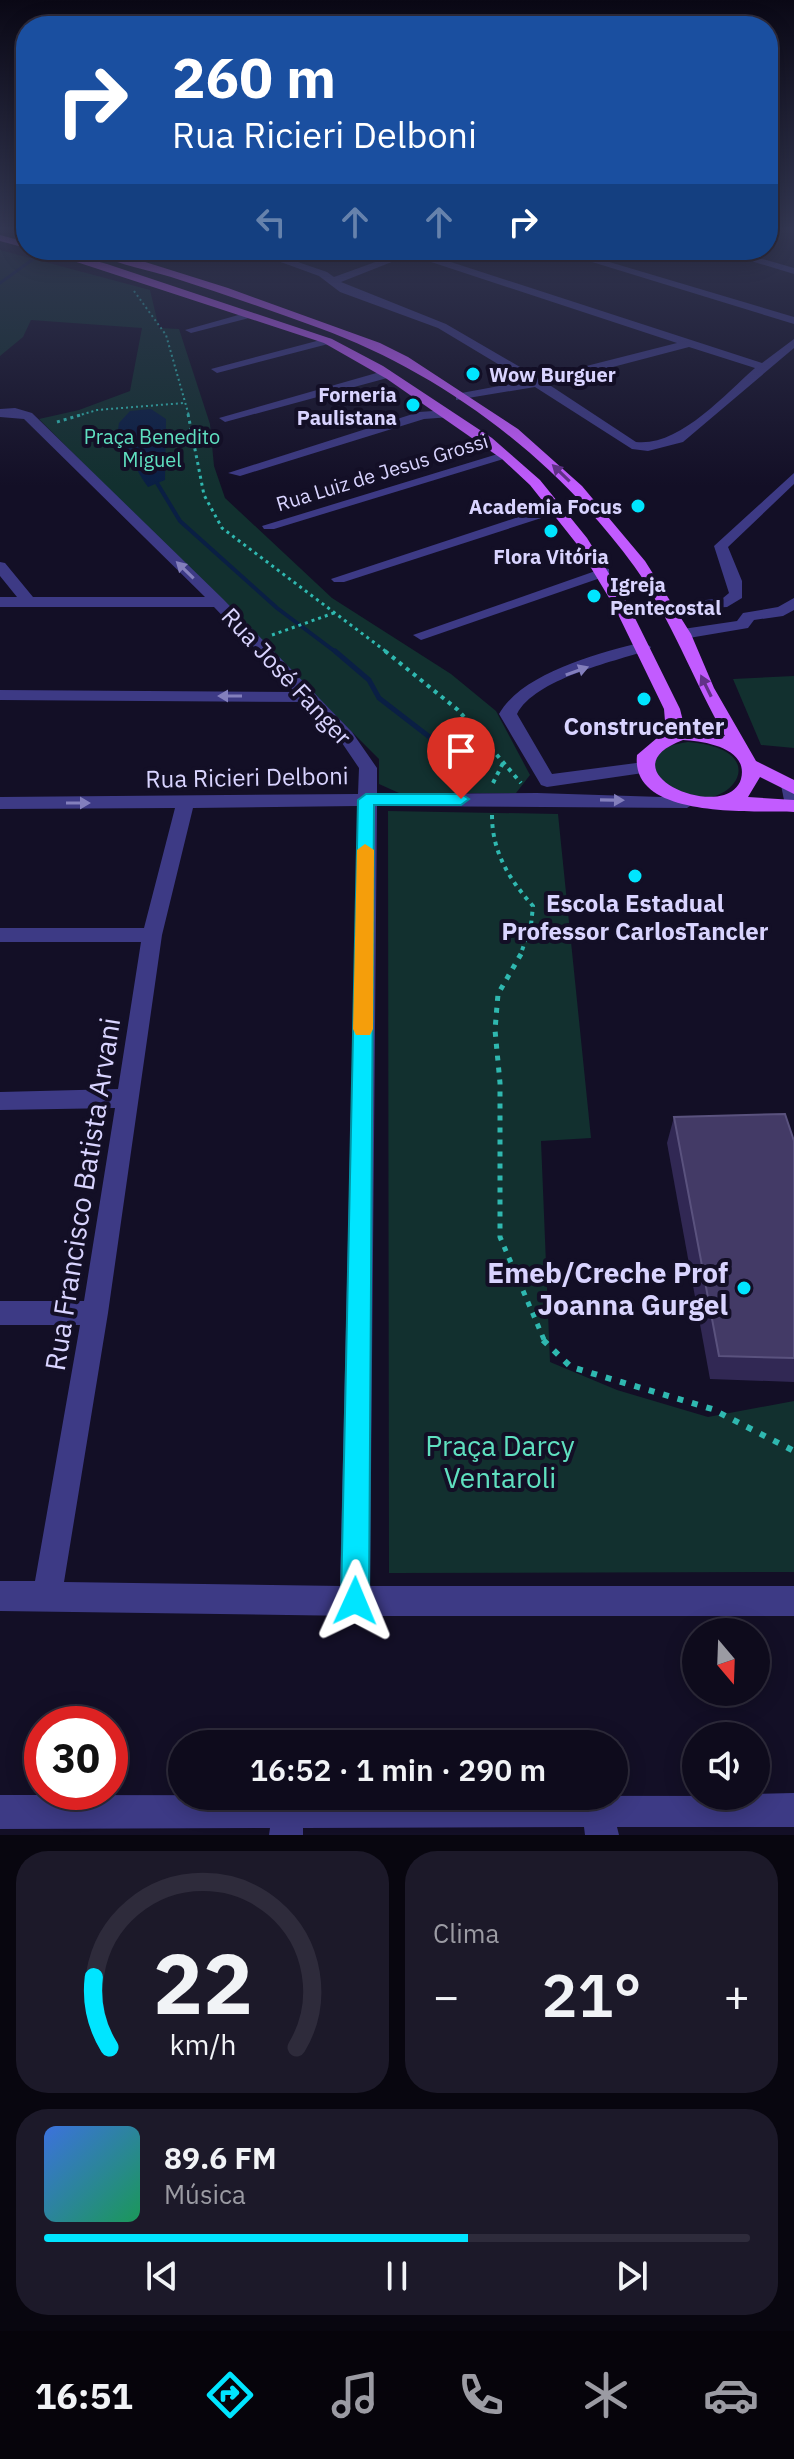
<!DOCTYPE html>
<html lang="pt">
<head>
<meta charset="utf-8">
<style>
	:root { --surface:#0e0b1c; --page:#1c1929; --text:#f1f3f6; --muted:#9b9ba3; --line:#2e2b3b; --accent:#00e5ff }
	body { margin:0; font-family:"IBM Plex Sans",sans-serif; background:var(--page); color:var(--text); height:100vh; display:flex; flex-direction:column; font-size:30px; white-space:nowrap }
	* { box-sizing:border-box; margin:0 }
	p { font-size:26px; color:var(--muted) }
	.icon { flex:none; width:44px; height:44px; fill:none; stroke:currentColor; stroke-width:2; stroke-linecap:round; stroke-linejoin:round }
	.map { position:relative; height:1835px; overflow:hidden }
	.drawer { display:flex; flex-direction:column; gap:16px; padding:16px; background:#08060f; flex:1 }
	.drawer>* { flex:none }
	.guide { position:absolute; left:16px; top:16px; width:762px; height:244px; border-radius:32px; box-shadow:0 4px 20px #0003,0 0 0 2px var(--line); background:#1a4fa0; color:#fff; overflow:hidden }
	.needle { width:52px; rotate:161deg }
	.buttons { position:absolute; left:682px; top:1618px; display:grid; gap:16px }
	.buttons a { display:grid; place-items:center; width:88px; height:88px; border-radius:50%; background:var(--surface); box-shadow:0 4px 20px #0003,0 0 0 2px var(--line); font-size:40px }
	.speed { position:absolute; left:24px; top:1706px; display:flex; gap:16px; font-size:40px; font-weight:700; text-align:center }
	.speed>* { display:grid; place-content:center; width:104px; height:104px; border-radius:50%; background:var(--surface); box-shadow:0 4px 20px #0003,0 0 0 2px var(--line); line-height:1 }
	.speed .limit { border:12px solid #d22; background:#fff; color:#111 }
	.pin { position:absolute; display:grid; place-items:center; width:68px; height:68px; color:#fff; margin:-82px -34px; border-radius:50% 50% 50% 0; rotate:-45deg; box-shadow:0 0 8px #0007 }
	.pin .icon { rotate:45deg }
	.me { position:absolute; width:88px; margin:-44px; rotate:1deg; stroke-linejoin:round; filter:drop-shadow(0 0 6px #0008) }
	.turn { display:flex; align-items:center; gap:28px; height:168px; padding:0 24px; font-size:36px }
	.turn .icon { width:104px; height:104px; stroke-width:2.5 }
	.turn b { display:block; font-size:56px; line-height:68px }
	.lanes { display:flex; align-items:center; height:76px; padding:0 24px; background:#0003; justify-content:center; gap:40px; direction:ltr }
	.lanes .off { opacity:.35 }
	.big { font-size:60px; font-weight:600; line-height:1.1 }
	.drawer .tile { flex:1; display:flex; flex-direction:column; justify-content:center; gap:12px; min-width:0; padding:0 28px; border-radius:32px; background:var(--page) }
	.drawer .dial { align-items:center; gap:0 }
	.dial svg { height:208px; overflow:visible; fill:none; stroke:var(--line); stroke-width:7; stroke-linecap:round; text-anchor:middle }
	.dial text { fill:var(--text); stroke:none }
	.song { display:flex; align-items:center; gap:24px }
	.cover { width:96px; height:96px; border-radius:12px; background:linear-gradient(135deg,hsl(220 70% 55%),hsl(150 70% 35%)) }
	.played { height:8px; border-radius:4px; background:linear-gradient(90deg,var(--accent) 60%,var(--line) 60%) }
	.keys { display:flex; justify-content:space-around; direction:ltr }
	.heat { display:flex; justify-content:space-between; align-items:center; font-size:44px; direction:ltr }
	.drawer .tiles { flex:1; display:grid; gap:16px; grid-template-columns:1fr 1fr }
	.tile:last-child { grid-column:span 2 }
	.trip { position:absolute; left:168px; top:1730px; width:460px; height:80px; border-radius:40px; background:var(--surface); box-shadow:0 4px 20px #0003,0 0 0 2px var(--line); font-weight:600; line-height:80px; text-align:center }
	.menu { display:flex; height:128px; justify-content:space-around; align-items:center; background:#06040b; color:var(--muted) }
	.menu .icon { width:56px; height:56px }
	.menu .on { color:var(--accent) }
	.menu b { font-size:36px; color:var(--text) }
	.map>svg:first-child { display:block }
	.green { fill:#12302f }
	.water { fill:#0a1f44 }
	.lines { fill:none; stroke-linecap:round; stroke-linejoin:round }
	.stream-far2 { stroke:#0a1f44; stroke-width:3 }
	.stream-far1 { stroke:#0a1f44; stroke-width:4 }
	.stream { stroke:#0a1f44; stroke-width:5 }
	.path-far4 { stroke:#2fb8b0; stroke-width:2; stroke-dasharray:2 3; stroke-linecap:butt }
	.path-far3 { stroke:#2fb8b0; stroke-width:3; stroke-dasharray:3 4; stroke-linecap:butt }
	.path-far2 { stroke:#2fb8b0; stroke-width:4; stroke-dasharray:4 5; stroke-linecap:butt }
	.path-far1 { stroke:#2fb8b0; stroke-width:5; stroke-dasharray:5 7; stroke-linecap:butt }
	.path { stroke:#2fb8b0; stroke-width:6; stroke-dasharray:6 9; stroke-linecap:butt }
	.minor { fill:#3d3a85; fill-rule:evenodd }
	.primary { fill:#c25bff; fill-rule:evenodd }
	.wall { fill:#312854 }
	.building { fill:#433a66; stroke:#5a527e; stroke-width:2 }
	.oneway { fill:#623188 }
	.oneway2 { fill:#837fbc }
	.route { fill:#00e5ff; stroke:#0095a6; stroke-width:2 }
	.slow { fill:#f59e0b }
	.poi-dot { fill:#00e5ff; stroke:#130f26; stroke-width:3 }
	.labels { text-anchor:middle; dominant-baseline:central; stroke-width:8; stroke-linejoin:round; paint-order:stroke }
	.far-poi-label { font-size:20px; font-weight:bold; fill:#d9d4ff; stroke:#130f26; text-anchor:start }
	.far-park-label { font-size:20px; fill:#5fe0c0; stroke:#130f26 }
	.far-street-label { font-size:20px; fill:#d9d4ff; stroke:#130f26 }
	.street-label { font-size:24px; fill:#d9d4ff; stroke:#130f26 }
	.poi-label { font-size:24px; font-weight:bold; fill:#d9d4ff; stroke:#130f26 }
	.near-street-label { font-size:28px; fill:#d9d4ff; stroke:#130f26 }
	.near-poi-label { font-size:28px; font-weight:bold; fill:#d9d4ff; stroke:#130f26; text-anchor:end }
	.near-park-label { font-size:28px; fill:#5fe0c0; stroke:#130f26 }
</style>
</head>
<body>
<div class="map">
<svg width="794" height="1835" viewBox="0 0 794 1835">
	<rect width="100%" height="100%" fill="#130f26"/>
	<g class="green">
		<polygon points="0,250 150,290 159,328 179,329 210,424 214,466 225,498 332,598 451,674 496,711 530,775 516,793 399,793 379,784 379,759 39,419 79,410 130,391 142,328 31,320 23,337 0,356"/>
		<polygon points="794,676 794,748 761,745 733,679"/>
		<path d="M688,742C786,750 720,826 670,788C664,784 659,776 653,770C654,749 669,745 688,742Z"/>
		<polygon points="388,811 558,814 591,1138 541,1141 550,1362 617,1390 708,1417 794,1401 794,1572 389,1573"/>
	</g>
	<path class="water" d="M151,409L166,419L165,480L148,487C136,471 130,453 117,437L119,423L130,411Z"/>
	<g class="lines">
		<polyline class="stream-far2" points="0,283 36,257"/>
		<polyline class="stream-far1" points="157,483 180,521 277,608 337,653"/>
		<polyline class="stream" points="335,651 369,680 379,698 449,752"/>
		<g class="path-far4">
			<polyline points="134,291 166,335 189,416"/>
			<polyline points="77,416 97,410 184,403"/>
		</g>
		<g class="path-far3">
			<polyline points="188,414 204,495 222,528 388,653"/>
			<polyline points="57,422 84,414"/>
			<polyline points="272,635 334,613"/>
		</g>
		<g class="path-far2">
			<polyline points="385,651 458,710 521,783"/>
			<polyline points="493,783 503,763"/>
			<path d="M492,815C492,852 509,879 533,906L531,925L520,956"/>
		</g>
		<polyline class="path-far1" points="521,954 498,994 495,1030 500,1083 500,1237 545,1342"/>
		<polyline class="path" points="543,1340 571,1367 712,1409 794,1451"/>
		<g class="minor">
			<path d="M248,250H263L327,272L334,277L403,252L412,254L417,251L762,363L794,339V348L683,442L648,451L632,449L535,387L456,400V394L526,381L438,328L340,292L319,276ZM412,254L413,256L677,343L539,378L446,324L341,282ZM689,347L755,368C724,395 679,447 636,442L548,384Z"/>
			<polygon points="553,250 569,250 794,317 794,324"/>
			<polygon points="715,250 731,250 794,268 794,274"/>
			<polygon points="249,312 253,313 253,317 191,333 185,330"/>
			<polygon points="328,338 332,339 332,343 217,373 211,369"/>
			<polygon points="387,370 391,371 391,377 225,422 219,418"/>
			<path d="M15,408L32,413L223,599L352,732L377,768V794L537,793L693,798L696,802L687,808L377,806L370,1586H794V1616H355L0,1611V1581H35L80,1325H0V1301H84L115,1108L0,1110V1092L118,1089L141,942H0V928H144L175,808L0,809V797L358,794L359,768L340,740L304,702L0,700V690L295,692L214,607H0V597H17L0,576V562L5,563L33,597H205L24,419L0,417V409ZM358,806L340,1586L64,1582L108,1313L162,935L193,808Z"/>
			<polygon points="447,410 451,411 451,417 424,419 240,476 228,473 419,412"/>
			<polygon points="501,453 513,456 274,529 264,529 262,526"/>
			<polygon points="794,473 794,484 728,547 742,581 742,598 727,607 663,611 663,605 723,598 729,593 714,546"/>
			<polygon points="558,504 565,508 563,511 344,582 334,582 331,579"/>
			<polygon points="604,568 609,569 609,575 427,638 421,640 413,635"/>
			<polygon points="794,598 794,610 783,616 754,620 748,628 683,639 675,634 683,629 737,621 743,613 778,607"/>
			<path d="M643,642L651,647L649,650C612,662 535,679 517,714L552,774L644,762L650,764L653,768L650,772L547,787L541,785L499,714C522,673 599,653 643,642Z"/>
			<polygon points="790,779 794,780 794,811 785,805 781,785"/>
			<polygon points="794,1793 794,1827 617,1827 619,1835 585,1835 584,1827 303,1828 303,1835 269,1835 270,1828 0,1829 0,1795 756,1796 756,1794"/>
		</g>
		<g class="primary">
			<polygon points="0,235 26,242 26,248 0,241"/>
			<path d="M40,250H56L107,264L332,339L383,366L492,438L540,480L587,538L629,606L680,709L683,721L678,730H699L725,736C693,680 671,618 634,566C556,459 443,373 319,328C270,310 221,293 171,277C146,269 112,264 91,250H107L228,288L380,343L408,357L518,429L582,486L645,561L691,634L714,688L756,761L794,780V794L760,777L748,797L794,800V812C753,810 630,820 637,755L657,738L665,721L664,709L614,606L576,543L530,485L502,459L387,379L324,343ZM683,740C704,741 749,748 741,779C739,787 731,793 724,795C686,806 616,765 683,740Z"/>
		</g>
	</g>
	<polygon class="wall" points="674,1117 794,1141 794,1382 710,1379 667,1143"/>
	<polygon class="building" points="785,1114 794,1141 794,1358 719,1356 674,1117"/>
	<defs><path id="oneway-solid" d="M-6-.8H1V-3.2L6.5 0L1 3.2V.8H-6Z" transform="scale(2)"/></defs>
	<g class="oneway">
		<use href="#oneway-solid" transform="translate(561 473) rotate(-136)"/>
		<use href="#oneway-solid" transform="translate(706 686) rotate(-116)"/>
	</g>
	<g class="oneway2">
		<use href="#oneway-solid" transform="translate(185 570) rotate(-136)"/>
		<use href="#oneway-solid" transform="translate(577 671) rotate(-20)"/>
		<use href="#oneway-solid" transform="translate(230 696) rotate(-180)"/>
		<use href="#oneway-solid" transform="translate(612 800) rotate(1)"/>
		<use href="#oneway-solid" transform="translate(78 803)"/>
	</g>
	<linearGradient id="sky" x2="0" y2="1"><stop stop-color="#0a0815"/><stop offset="0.47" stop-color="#333752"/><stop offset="1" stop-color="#333752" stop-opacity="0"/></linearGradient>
	<rect width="794" height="486" fill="url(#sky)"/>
	<polygon class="route" points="366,794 461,794 469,799 461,805 374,805 369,1601 365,1611 355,1615 345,1611 341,1601 358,800"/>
	<polygon class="slow" points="365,844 374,850 373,1029 370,1035 356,1035 353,1029 357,850"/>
	<g class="poi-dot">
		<circle cx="473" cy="374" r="8"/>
		<circle cx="413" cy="405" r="8"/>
		<circle cx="638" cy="506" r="8"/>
		<circle cx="551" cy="531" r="8"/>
		<circle cx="594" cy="596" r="8"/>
		<circle cx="644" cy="699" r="8"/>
		<circle cx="635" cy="876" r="8"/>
		<circle cx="744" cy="1288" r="8"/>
	</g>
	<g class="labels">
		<g class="far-poi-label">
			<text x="489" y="374">Wow Burguer</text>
			<text x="397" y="394" text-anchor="end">Forneria<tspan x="397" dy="23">Paulistana</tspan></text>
			<text x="622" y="506" text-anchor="end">Academia Focus</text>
			<text x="551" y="556" text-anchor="middle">Flora Vitória</text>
			<text x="610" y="584">Igreja<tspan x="610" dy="23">Pentecostal</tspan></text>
		</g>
		<g class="far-park-label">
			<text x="152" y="436">Praça Benedito<tspan x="152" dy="23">Miguel</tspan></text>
		</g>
		<g class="far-street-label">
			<text transform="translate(382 472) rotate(-17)">Rua Luiz de Jesus Grossi</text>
		</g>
		<g class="street-label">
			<text transform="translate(287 676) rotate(47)">Rua José Fanger</text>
			<text transform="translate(247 777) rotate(-1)">Rua Ricieri Delboni</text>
		</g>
		<g class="poi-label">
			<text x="644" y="726">Construcenter</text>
			<text x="635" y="903">Escola Estadual<tspan x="635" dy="28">Professor CarlosTancler</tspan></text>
		</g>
		<g class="near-street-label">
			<text transform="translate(82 1194) rotate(-81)">Rua Francisco Batista Arvani</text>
		</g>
		<g class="near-poi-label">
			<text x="728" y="1272">Emeb/Creche Prof<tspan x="728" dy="32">Joanna Gurgel</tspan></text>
		</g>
		<g class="near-park-label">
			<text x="500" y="1445">Praça Darcy<tspan x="500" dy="32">Ventaroli</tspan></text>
		</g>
	</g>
</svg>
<div class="buttons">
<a><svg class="needle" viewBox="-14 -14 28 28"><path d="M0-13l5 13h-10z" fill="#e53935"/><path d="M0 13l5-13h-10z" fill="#9b9ba3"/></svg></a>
<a><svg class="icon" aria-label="sound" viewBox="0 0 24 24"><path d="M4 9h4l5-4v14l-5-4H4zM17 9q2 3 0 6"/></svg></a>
</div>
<div class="speed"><div class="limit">30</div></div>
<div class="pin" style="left:461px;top:799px;background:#d93025"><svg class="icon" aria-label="arrive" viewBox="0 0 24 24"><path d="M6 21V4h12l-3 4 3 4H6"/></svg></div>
<svg class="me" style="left:355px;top:1601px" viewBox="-20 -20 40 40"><path d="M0-17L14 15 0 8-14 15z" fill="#00e5ff" stroke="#fff" stroke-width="4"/></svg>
<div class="trip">16:52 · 1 min · 290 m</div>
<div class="guide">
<div class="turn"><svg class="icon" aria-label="right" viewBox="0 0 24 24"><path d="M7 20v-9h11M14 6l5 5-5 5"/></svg><div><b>260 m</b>Rua Ricieri Delboni</div></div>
<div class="lanes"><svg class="icon off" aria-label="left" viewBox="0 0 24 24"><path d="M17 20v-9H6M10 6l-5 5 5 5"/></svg><svg class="icon off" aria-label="ahead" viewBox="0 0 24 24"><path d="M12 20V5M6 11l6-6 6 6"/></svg><svg class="icon off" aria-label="ahead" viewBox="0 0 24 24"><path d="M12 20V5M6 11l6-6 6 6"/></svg><svg class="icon" aria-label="right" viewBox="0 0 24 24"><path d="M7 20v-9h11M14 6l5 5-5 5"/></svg></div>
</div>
</div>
<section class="drawer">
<div class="tiles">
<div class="tile dial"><svg viewBox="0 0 100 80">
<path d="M14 69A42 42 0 1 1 86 69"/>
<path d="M14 69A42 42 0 0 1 8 42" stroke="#00e5ff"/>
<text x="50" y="56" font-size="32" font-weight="700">22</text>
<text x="50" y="72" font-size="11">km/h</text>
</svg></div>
<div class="tile"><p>Clima</p>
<div class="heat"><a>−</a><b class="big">21°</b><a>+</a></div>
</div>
<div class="tile">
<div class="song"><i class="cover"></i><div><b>89.6 FM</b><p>Música</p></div></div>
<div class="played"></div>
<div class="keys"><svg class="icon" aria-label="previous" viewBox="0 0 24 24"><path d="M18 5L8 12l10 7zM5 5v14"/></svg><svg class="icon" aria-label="pause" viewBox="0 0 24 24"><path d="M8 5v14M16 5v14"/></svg><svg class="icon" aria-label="next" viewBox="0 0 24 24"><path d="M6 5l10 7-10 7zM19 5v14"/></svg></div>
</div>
</div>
</section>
<nav class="menu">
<b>16:51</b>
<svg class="icon on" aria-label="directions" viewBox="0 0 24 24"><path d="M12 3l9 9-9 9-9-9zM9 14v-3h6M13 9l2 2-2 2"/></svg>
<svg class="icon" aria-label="music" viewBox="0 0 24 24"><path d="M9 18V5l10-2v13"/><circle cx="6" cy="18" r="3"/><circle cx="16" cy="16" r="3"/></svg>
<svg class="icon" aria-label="phone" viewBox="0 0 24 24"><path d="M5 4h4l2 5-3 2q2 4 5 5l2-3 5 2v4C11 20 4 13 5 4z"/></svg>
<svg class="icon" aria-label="climate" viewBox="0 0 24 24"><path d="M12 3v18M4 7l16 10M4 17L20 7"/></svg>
<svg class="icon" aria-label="car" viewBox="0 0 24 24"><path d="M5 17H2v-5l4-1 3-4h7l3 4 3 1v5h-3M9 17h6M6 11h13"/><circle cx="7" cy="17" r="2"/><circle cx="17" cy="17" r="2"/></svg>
</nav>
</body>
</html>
